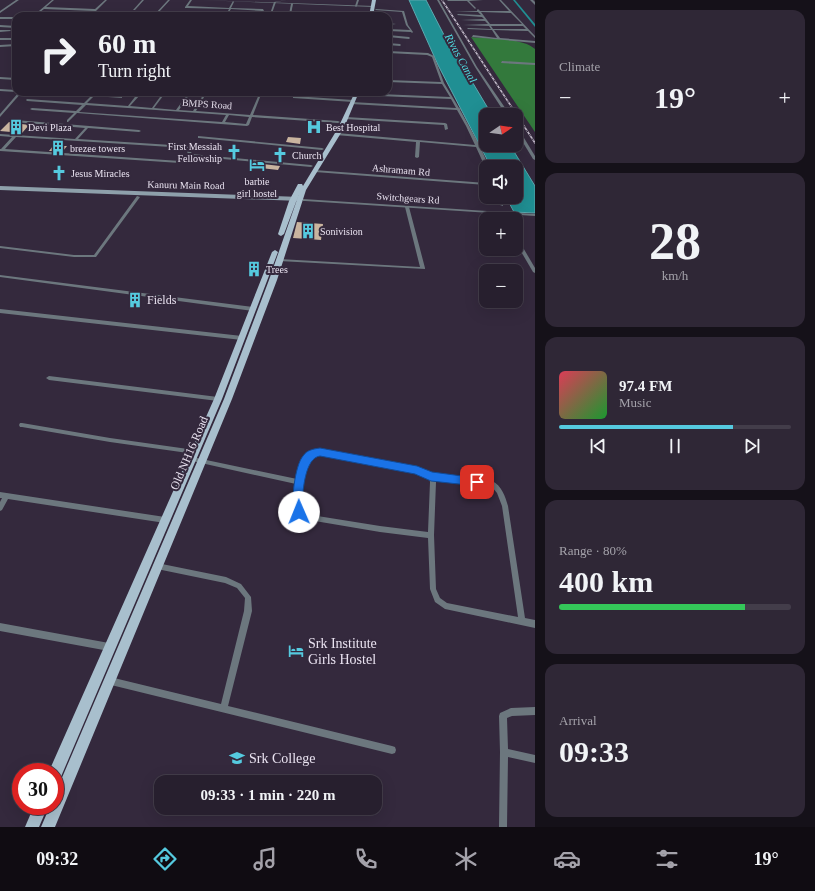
<!DOCTYPE html>
<html lang="en">
<head>
<meta charset="utf-8">
<style>
	:root { --surface:#271f2e; --page:#2f2736; --text:#f1f3f6; --muted:#a4a2aa; --line:#433d4a; --accent:#55cadf }
	body { margin:0; font-family:Georgia,serif; background:var(--page); color:var(--text); height:100vh; display:flex; flex-direction:column; font-size:15px; white-space:nowrap }
	* { box-sizing:border-box; margin:0 }
	p { font-size:13px; color:var(--muted) }
	.icon { flex:none; width:22px; height:22px; fill:none; stroke:currentColor; stroke-width:2; stroke-linecap:round; stroke-linejoin:round }
	.map { position:relative; flex:1; overflow:hidden }
	.drawer { display:flex; flex-direction:column; gap:10px; padding:10px; background:#151119; width:280px }
	.drawer>* { flex:none }
	.guide { position:absolute; left:12px; top:12px; width:380px; height:84px; border-radius:12px; box-shadow:0 4px 16px #0002,0 0 0 1px var(--line); background:#271f2e; color:var(--text); overflow:hidden }
	.needle { width:26px; rotate:77deg }
	.tools { position:absolute; left:479px; top:108px; display:grid; gap:8px }
	.tools a { display:grid; place-items:center; width:44px; height:44px; border-radius:8px; background:var(--surface); box-shadow:0 4px 16px #0002,0 0 0 1px var(--line); font-size:20px }
	.speed { position:absolute; left:12px; top:763px; display:flex; gap:8px; font-size:20px; font-weight:700; text-align:center }
	.speed>* { display:grid; place-content:center; width:52px; height:52px; border-radius:50%; background:var(--surface); box-shadow:0 4px 16px #0002,0 0 0 1px var(--line); line-height:1 }
	.speed .limit { border:6px solid #d22; background:#fff; color:#111 }
	.pin { position:absolute; display:grid; place-items:center; width:34px; height:34px; color:#fff; margin:-17px; border-radius:8px; box-shadow:0 2px 6px #0006 }
	.me { position:absolute; width:44px; margin:-22px; rotate:359deg; stroke-linejoin:round; filter:drop-shadow(0 0 3px #0008) }
	.turn { display:flex; align-items:center; gap:14px; height:84px; padding:0 20px; font-size:18px }
	.turn .icon { width:52px; height:52px; stroke-width:2.5 }
	.turn b { display:block; font-size:28px; line-height:34px }
	.big { font-size:30px; font-weight:800; line-height:1.1 }
	.drawer .tile { flex:1; display:flex; flex-direction:column; justify-content:center; gap:6px; min-width:0; padding:0 14px; border-radius:12px; background:var(--page) }
	.drawer .dial { align-items:center; gap:0 }
	.dial b { font-size:52px; line-height:1 }
	.song { display:flex; align-items:center; gap:12px }
	.cover { width:48px; height:48px; border-radius:6px; background:linear-gradient(135deg,hsl(350 70% 55%),hsl(130 70% 35%)) }
	.played { height:4px; border-radius:2px; background:linear-gradient(90deg,var(--accent) 75%,var(--line) 75%) }
	.keys { display:flex; justify-content:space-around; direction:ltr }
	.heat { display:flex; justify-content:space-between; align-items:center; font-size:22px; direction:ltr }
	.charge { height:6px; border-radius:3px; background:linear-gradient(90deg,#34c759 80%,var(--line) 0) }
	.trip { position:absolute; left:154px; top:775px; width:228px; height:40px; border-radius:12px; background:var(--surface); box-shadow:0 4px 16px #0002,0 0 0 1px var(--line); font-weight:800; line-height:40px; text-align:center }
	.dock { display:flex; height:64px; justify-content:space-around; align-items:center; background:#100c12; color:var(--muted) }
	.dock .icon { width:28px; height:28px }
	.dock .selected { color:var(--accent) }
	.dock b { font-size:18px; color:var(--text) }
	main { display:flex; flex:1; min-height:0 }
	.map>svg:first-child { display:block }
	.forest { fill:#33793c }
	.water { fill:#208f93; stroke:#5ca8af }
	.lines { fill:none; stroke-linecap:round; stroke-linejoin:round }
	.canal { fill:#208f93; fill-rule:evenodd }
	.building { fill:#c9b49f }
	.minor { fill:#6c777e; fill-rule:evenodd }
	.tertiary { fill:#6c777e; fill-rule:evenodd }
	.secondary { fill:#8ea0ab; fill-rule:evenodd }
	.primary { fill:#a8bfcd; fill-rule:evenodd }
	.rail-casing { stroke:#c8c0cf; stroke-width:1.5 }
	.rail { stroke:#34293d; stroke-width:1; stroke-dasharray:2.5; stroke-linecap:butt }
	.route { fill:#1a73e8; stroke:#114b97 }
	.labels { text-anchor:middle; dominant-baseline:central; stroke-width:4; stroke-linejoin:round; paint-order:stroke }
	.far-street-label { font-size:10px; fill:#e9e2f0; stroke:#34293d }
	.far-poi-label { font-size:10px; fill:#e9e2f0; stroke:#34293d; text-anchor:start }
	.far-water-label { font-size:11px; font-style:italic; fill:#51dce1; stroke:#34293d }
	.poi-label { font-size:12px; fill:#e9e2f0; stroke:#34293d; text-anchor:start }
	.street-label { font-size:12px; fill:#e9e2f0; stroke:#34293d }
	.near-poi-label { font-size:14px; fill:#e9e2f0; stroke:#34293d; text-anchor:start }
</style>
</head>
<body>
<main>
<div class="map">
<svg width="535" height="827" viewBox="0 0 535 827">
	<rect width="100%" height="100%" fill="#34293d"/>
	<path class="forest" d="M471,37C488,39 522,37 535,49V132Z"/>
	<polygon class="water" points="409,0 426,0 443,33 492,115 486,115 486,145 510,145 535,186 535,213 514,212 506,197 516,197 516,167 491,167 438,65"/>
	<g class="lines">
		<polygon class="canal" points="513,0 515,0 535,24 535,27"/>
	</g>
	<g class="building">
		<polygon points="9,122 14,123 29,125 22,133 0,131"/>
		<polygon points="288,137 301,138 300,144 286,142"/>
		<polygon points="53,146 67,146 63,151 49,151"/>
		<polygon points="253,163 280,166 278,170 252,167"/>
		<polygon points="297,222 323,224 321,240 293,238"/>
	</g>
	<g class="lines">
		<g class="minor">
			<polygon points="52,0 54,0 46,7 95,9 105,0 107,0 91,16 89,16 94,11 44,9 35,16 33,16"/>
			<polygon points="142,0 144,0 135,10 133,10"/>
			<polygon points="168,0 170,0 159,12 236,16 158,14 155,14"/>
			<polygon points="190,0 192,0 188,6 229,8 233,1 234,2 231,8 263,9 264,11 271,11 274,2 287,0 276,2 271,16 269,16 270,13 262,12 262,11 231,9 229,12 228,11 229,9 187,8 185,8 185,7"/>
			<polygon points="357,0 359,0 357,6 356,7 355,6"/>
			<polygon points="437,0 439,0 477,67 510,115 506,115 475,67"/>
			<polygon points="448,0 483,0 469,1 476,8 475,9 467,1 447,1"/>
			<path d="M499,0H501L535,36V38L528,31L494,30L500,38L535,41V43L472,37L473,35L497,38L492,30L467,29L468,28L491,29L489,26L463,25L488,24L485,21L461,20L484,19L482,17L457,15L458,14L481,15L478,12L454,11H477V10L478,9L480,11H509ZM481,12L511,13L522,24H490ZM491,26H523L526,29H493Z"/>
			<polygon points="292,3 293,4 291,14 290,15 289,14 291,4"/>
			<polygon points="376,9 404,11 408,25 413,32 412,33 411,32 388,31 388,29 410,30 406,25 402,12 375,10"/>
			<rect x="0" y="17" width="16" height="2"/>
			<polygon points="388,23 396,24 388,25"/>
			<polygon points="0,25 16,26 16,28 0,27"/>
			<polygon points="0,30 10,30 11,31 0,32"/>
			<polygon points="388,35 409,37 410,38 409,39 388,37"/>
			<rect x="0" y="38" width="16" height="2"/>
			<polygon points="388,43 400,44 401,45 400,46 388,45"/>
			<polygon points="16,44 16,46 0,47 0,45"/>
			<polygon points="388,51 428,53 434,56 444,83 459,108 461,109 460,110 480,146 489,167 486,167 486,168 485,167 476,147 420,142 419,157 417,158 415,157 416,142 336,135 336,133 337,133 475,145 466,126 457,110 351,104 351,103 352,102 456,108 451,99 355,95 355,94 356,93 450,97 442,84 388,82 388,80 441,82 432,57 427,55 388,53"/>
			<polygon points="502,61 535,63 535,65 501,63"/>
			<polygon points="0,77 16,78 16,80 0,79"/>
			<polygon points="0,89 16,90 16,92 0,91"/>
			<polygon points="19,92 22,92 0,117 0,114"/>
			<path d="M35,92H51L121,96L122,97V98L94,96L87,103L128,106L138,93L161,95L164,92H166L154,108L176,110L189,92H191L179,110L193,111L205,92H207L196,111L250,115L260,92H262L253,115L338,121L340,122L338,123L252,117L249,125L247,126L77,113L68,122H67V120L74,113L32,110L30,109L32,108L76,111L82,105L27,101L26,100L27,99L84,103L91,96L36,93ZM140,95L160,97L152,108L130,106ZM86,105L226,115L222,122L79,112ZM229,115L249,117L246,124L225,122Z"/>
			<polygon points="294,96 353,100 354,101 353,102 293,98 293,96"/>
			<polygon points="346,117 445,123 447,124 448,129 445,130 444,125 345,119 345,117"/>
			<path d="M15,120L139,130L141,131L139,132L88,128L78,139L187,146L192,149L191,154L311,165L313,166L311,167L190,156L187,162L180,163L0,151V149H1L12,137L0,136V134L75,139L85,128L14,122V120ZM16,137L186,148L188,149L187,155L185,160L180,161L5,149Z"/>
			<polygon points="516,127 518,128 535,156 535,160 533,159 516,131"/>
			<polygon points="198,136 322,148 324,149 322,150 199,138 198,138"/>
			<polygon points="314,170 486,183 486,185 315,172 314,172"/>
			<polygon points="137,196 140,197 96,257 74,257 0,248 0,246 74,255 94,255"/>
			<polygon points="499,197 503,197 503,206 500,205"/>
			<polygon points="406,206 409,207 425,268 425,269 279,261 277,260 279,259 420,267 405,207"/>
			<polygon points="500,213 502,213 506,219 502,219 499,214"/>
			<polygon points="516,238 518,239 535,268 535,273 533,272 516,243"/>
			<polygon points="0,275 253,307 255,309 253,311 0,277"/>
			<polygon points="0,309 242,336 244,338 242,340 0,313"/>
			<polygon points="49,376 218,397 221,399 218,401 49,380 46,378"/>
			<polygon points="20,423 22,423 110,438 195,450 197,450 198,452 197,454 195,454 110,442 22,427 20,427 19,425"/>
			<path d="M320,450L417,468L432,474L492,481C502,486 505,496 508,506L525,618L535,620V628L445,609L435,602L430,589L428,538L380,532L303,519C290,511 294,497 296,484L192,461H190L189,459L190,457H192L297,479C301,462 301,453 320,450ZM320,454L416,472L429,478L430,482L428,532L380,526L305,514C303,512 302,511 301,509C298,501 304,466 309,460C312,456 316,455 320,454ZM435,479L491,486L497,493L502,506L518,617L447,603L440,598L436,589L434,535L436,482Z"/>
			<polygon points="0,492 165,517 167,518 168,520 167,522 165,523 8,499 2,510 0,511 0,502 2,498 0,498"/>
			<polygon points="157,563 226,577 241,584 251,597 252,611 228,706 392,746 395,747 396,750 395,753 392,754 107,684 106,681 107,678 110,677 221,704 244,611 245,598 237,588 225,583 157,569 155,568 154,566 155,564"/>
			<polygon points="0,623 109,643 112,644 113,647 112,650 109,651 0,631"/>
			<polygon points="535,707 535,715 512,716 507,718 508,749 535,755 535,763 508,757 507,827 499,827 500,752 499,716 500,713 511,708"/>
		</g>
		<g class="tertiary">
			<polygon points="16,0 19,0 0,13 0,11"/>
			<polygon points="201,0 374,6 373,7"/>
			<polygon points="530,0 533,0 535,2 535,5"/>
			<polygon points="303,199 535,214 535,216 305,201 303,201"/>
		</g>
		<polygon class="secondary" points="0,186 300,197 303,199 300,201 0,190"/>
		<g class="primary">
			<polygon points="372,0 376,0 373,16 369,16"/>
			<polygon points="355,92 359,92 344,128 306,190 277,280 232,399 55,827 41,827 50,806 55,806 55,794 224,399 269,280 299,194 284,234 281,236 279,235 278,234 289,201 298,184 302,184 303,186 338,128"/>
			<polygon points="275,250 278,252 222,399 60,779 55,781 55,772 49,772 50,769 214,399 272,252"/>
			<polygon points="34,806 48,806 39,827 25,827"/>
		</g>
		<g class="rail-casing">
			<polyline id="rail" points="442,0 535,143"/>
		</g>
		<use href="#rail" class="rail"/>
	</g>
	<path class="route" d="M320,448L417,466L432,472L477,478L480,479L482,482L480,485L477,486L431,481L415,474L320,456C305,458 303,490 302,503C302,508 305,511 302,515L299,516L295,515C290,504 295,465 303,456C307,450 313,449 320,448Z"/>
	<defs>
		<g id="building-bare" transform="scale(1.2)"><path d="M-4-6H4V6H1V3H-1V6H-4ZM-2.5-4.3h1.7v1.8h-1.7ZM.8-4.3h1.7v1.8H.8ZM-2.5-1h1.7V.8h-1.7ZM.8-1h1.7V.8H.8Z" fill="#55cadf" stroke="#34293d" stroke-width="2.5" paint-order="stroke"/></g>
		<g id="hospital-bare" transform="scale(1.2)"><path d="M-5-5h3v3.5h4V-5h3V5h-3V1.5h-4V5h-3Z" fill="#55cadf" stroke="#34293d" stroke-width="2.5" paint-order="stroke"/></g>
		<g id="church-bare" transform="scale(1.2)"><path d="M-1.2-6h2.4v3.5h3.3v2.4h-3.3V6h-2.4V-.1h-3.3v-2.4h3.3Z" fill="#55cadf" stroke="#34293d" stroke-width="2.5" paint-order="stroke"/></g>
		<g id="hotel-bare" transform="scale(1.2)"><path d="M-6-4.5h1.5V1H6V5H4.5V3h-9V5H-6ZM-4 0a1.8 1.8 0 1 1 3.6 0ZM.5 0V-2.5h3Q6-2.5 6 0Z" fill="#55cadf" stroke="#34293d" stroke-width="2.5" paint-order="stroke"/></g>
		<g id="university-bare" transform="scale(1.2)"><path d="M0-5L7-2L0 1L-7-2ZM-4 1L0 2.5L4 1V4Q0 6-4 4Z" fill="#55cadf" stroke="#34293d" stroke-width="2.5" paint-order="stroke"/></g>
	</defs>
	<g fill-rule="evenodd">
		<use href="#building-bare" x="16" y="127"/>
		<use href="#hospital-bare" x="314" y="127"/>
		<use href="#building-bare" x="58" y="148"/>
		<use href="#church-bare" x="234" y="152"/>
		<use href="#church-bare" x="280" y="155"/>
		<use href="#hotel-bare" x="257" y="165"/>
		<use href="#church-bare" x="59" y="173"/>
		<use href="#building-bare" x="308" y="231"/>
		<use href="#building-bare" x="254" y="269"/>
		<use href="#building-bare" x="135" y="300"/>
		<use href="#hotel-bare" x="296" y="651"/>
		<use href="#university-bare" x="237" y="758"/>
	</g>
	<g class="labels">
		<g class="far-street-label">
			<text transform="translate(207 104) rotate(4)">BMPS Road</text>
			<text transform="translate(401 170) rotate(5)">Ashramam Rd</text>
			<text transform="translate(186 185) rotate(1)">Kanuru Main Road</text>
			<text transform="translate(408 198) rotate(4)">Switchgears Rd</text>
		</g>
		<g class="far-poi-label">
			<text x="28" y="127">Devi Plaza</text>
			<text x="326" y="127">Best Hospital</text>
			<text x="222" y="146" text-anchor="end">First Messiah<tspan x="222" dy="12">Fellowship</tspan></text>
			<text x="70" y="148">brezee towers</text>
			<text x="292" y="155">Church</text>
			<text x="71" y="173">Jesus Miracles</text>
			<text x="257" y="181" text-anchor="middle">barbie<tspan x="257" dy="12">girl hostel</tspan></text>
			<text x="320" y="231">Sonivision</text>
			<text x="266" y="269">Trees</text>
		</g>
		<g class="far-water-label">
			<text transform="translate(461 58) rotate(61)">Rivas Canal</text>
		</g>
		<g class="poi-label">
			<text x="147" y="300">Fields</text>
		</g>
		<g class="street-label">
			<text transform="translate(189 453) rotate(-67)">Old NH16 Road</text>
		</g>
		<g class="near-poi-label">
			<text x="308" y="643">Srk Institute<tspan x="308" dy="16">Girls Hostel</tspan></text>
			<text x="249" y="758">Srk College</text>
		</g>
	</g>
</svg>
<div class="tools">
<a><svg class="needle" viewBox="-14 -14 28 28"><path d="M0-13l5 13h-10z" fill="#e53935"/><path d="M0 13l5-13h-10z" fill="#a4a2aa"/></svg></a>
<a><svg class="icon" aria-label="sound" viewBox="0 0 24 24"><path d="M4 9h4l5-4v14l-5-4H4zM17 9q2 3 0 6"/></svg></a>
<a>+</a>
<a>−</a>
</div>
<div class="speed"><div class="limit">30</div></div>
<div class="pin" style="left:477px;top:482px;background:#d93025"><svg class="icon" aria-label="arrive" viewBox="0 0 24 24"><path d="M6 21V4h12l-3 4 3 4H6"/></svg></div>
<svg class="me" style="left:299px;top:512px" viewBox="-20 -20 40 40"><circle r="19" fill="#fff"/><path d="M0-13L10 11 0 6-10 11z" fill="#1a73e8"/></svg>
<div class="trip">09:33 · 1 min · 220 m</div>
<div class="guide">
<div class="turn"><svg class="icon" aria-label="right" viewBox="0 0 24 24"><path d="M7 20v-9h11M14 6l5 5-5 5"/></svg><div><b>60 m</b>Turn right</div></div>
</div>
</div>
<section class="drawer">
<div class="tile"><p>Climate</p>
<div class="heat"><a>−</a><b class="big">19°</b><a>+</a></div>
</div>
<div class="tile dial"><b>28</b><p>km/h</p></div>
<div class="tile">
<div class="song"><i class="cover"></i><div><b>97.4 FM</b><p>Music</p></div></div>
<div class="played"></div>
<div class="keys"><svg class="icon" aria-label="previous" viewBox="0 0 24 24"><path d="M18 5L8 12l10 7zM5 5v14"/></svg><svg class="icon" aria-label="pause" viewBox="0 0 24 24"><path d="M8 5v14M16 5v14"/></svg><svg class="icon" aria-label="next" viewBox="0 0 24 24"><path d="M6 5l10 7-10 7zM19 5v14"/></svg></div>
</div>
<div class="tile"><p>Range · 80%</p><b class="big">400 km</b><div class="charge"></div></div>
<div class="tile"><p>Arrival</p><b class="big">09:33</b></div>
</section>
</main>
<nav class="dock">
<b>09:32</b>
<svg class="icon selected" aria-label="directions" viewBox="0 0 24 24"><path d="M12 3l9 9-9 9-9-9zM9 14v-3h6M13 9l2 2-2 2"/></svg>
<svg class="icon" aria-label="music" viewBox="0 0 24 24"><path d="M9 18V5l10-2v13"/><circle cx="6" cy="18" r="3"/><circle cx="16" cy="16" r="3"/></svg>
<svg class="icon" aria-label="phone" viewBox="0 0 24 24"><path d="M5 4h4l2 5-3 2q2 4 5 5l2-3 5 2v4C11 20 4 13 5 4z"/></svg>
<svg class="icon" aria-label="climate" viewBox="0 0 24 24"><path d="M12 3v18M4 7l16 10M4 17L20 7"/></svg>
<svg class="icon" aria-label="car" viewBox="0 0 24 24"><path d="M5 17H2v-5l4-1 3-4h7l3 4 3 1v5h-3M9 17h6M6 11h13"/><circle cx="7" cy="17" r="2"/><circle cx="17" cy="17" r="2"/></svg>
<svg class="icon" aria-label="filters" viewBox="0 0 24 24"><path d="M4 7h16M4 17h16"/><circle cx="9" cy="7" r="2"/><circle cx="15" cy="17" r="2"/></svg>
<b>19°</b>
</nav>
</body>
</html>
